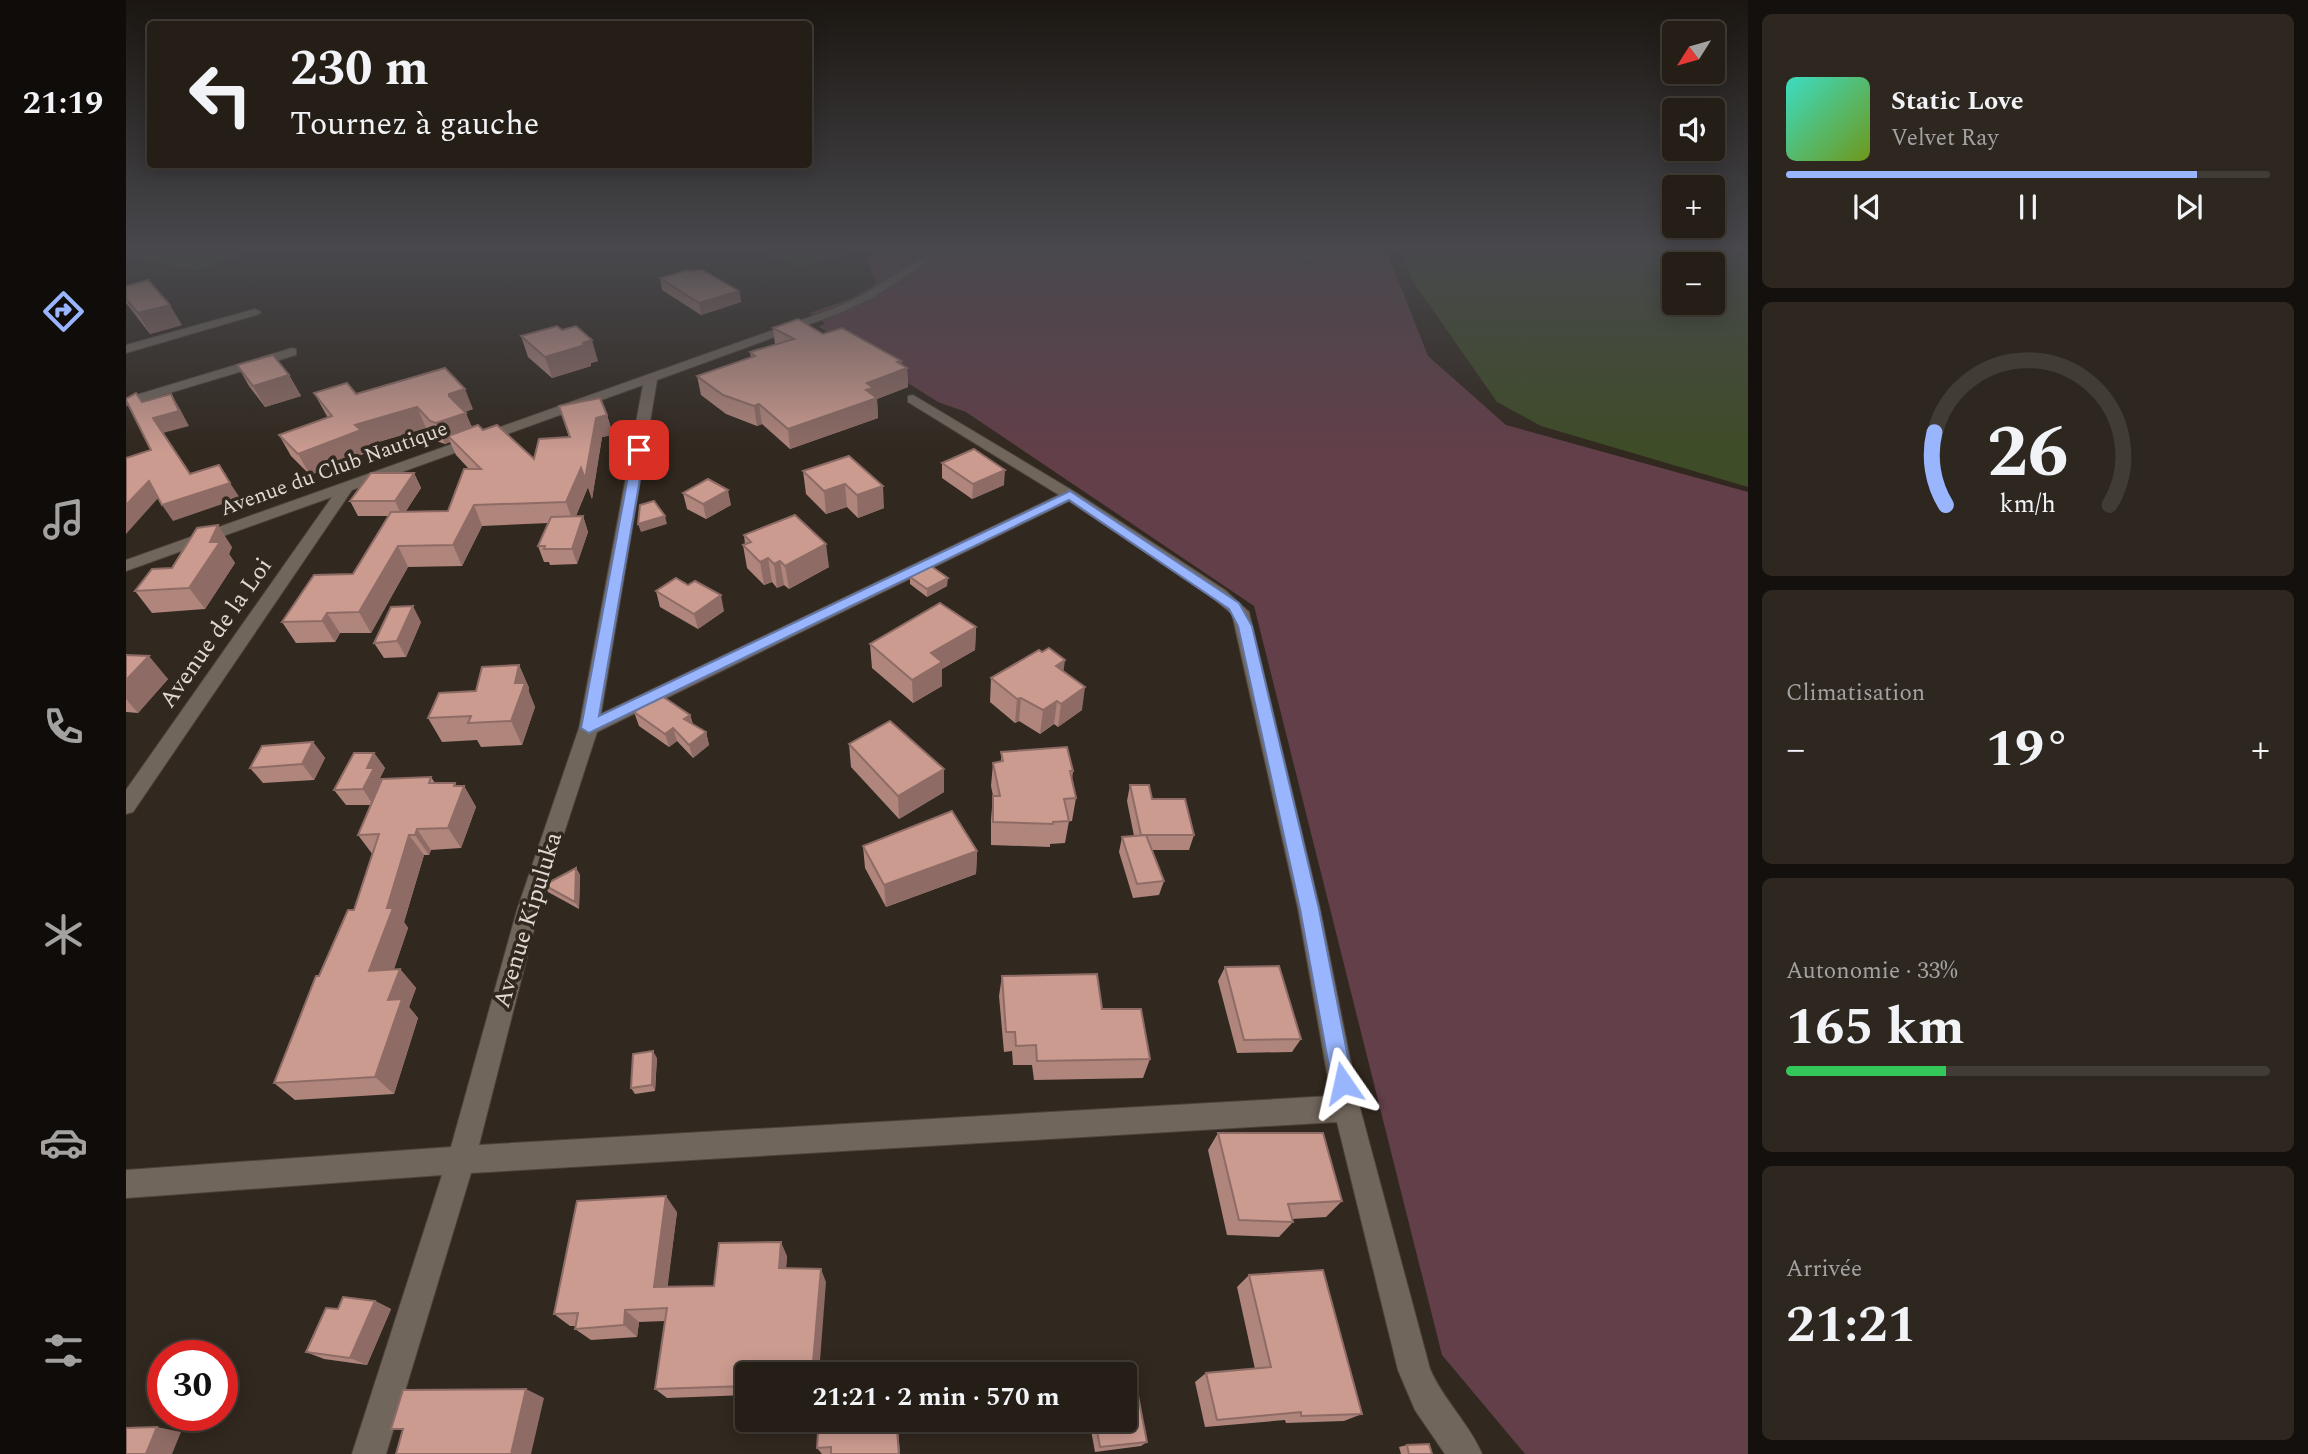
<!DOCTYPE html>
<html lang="fr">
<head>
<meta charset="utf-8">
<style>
	:root { --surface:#251e17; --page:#2d2720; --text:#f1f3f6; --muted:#a3a2a1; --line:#423c36; --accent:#98b5fd }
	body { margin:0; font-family:Spectral,serif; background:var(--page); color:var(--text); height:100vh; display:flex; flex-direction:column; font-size:26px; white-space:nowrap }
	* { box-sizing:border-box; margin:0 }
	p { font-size:23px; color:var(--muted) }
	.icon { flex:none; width:38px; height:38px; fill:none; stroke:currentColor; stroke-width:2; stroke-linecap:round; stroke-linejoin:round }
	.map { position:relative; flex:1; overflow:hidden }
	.drawer { display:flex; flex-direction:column; gap:14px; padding:14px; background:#14100d; width:560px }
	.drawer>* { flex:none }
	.top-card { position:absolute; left:21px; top:21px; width:665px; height:147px; border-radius:7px; box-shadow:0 4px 18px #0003,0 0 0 2px var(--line); background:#251e17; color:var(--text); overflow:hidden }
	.needle { width:46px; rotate:233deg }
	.tools { position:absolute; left:1536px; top:21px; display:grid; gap:14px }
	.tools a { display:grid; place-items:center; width:63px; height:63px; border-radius:7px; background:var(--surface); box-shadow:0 4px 18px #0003,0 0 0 2px var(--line); font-size:35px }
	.speed { position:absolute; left:21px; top:1340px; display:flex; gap:14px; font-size:35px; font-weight:700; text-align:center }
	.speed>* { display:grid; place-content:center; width:91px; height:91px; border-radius:50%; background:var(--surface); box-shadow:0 4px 18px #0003,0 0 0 2px var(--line); line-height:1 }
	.speed .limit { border:10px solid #d22; background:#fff; color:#111 }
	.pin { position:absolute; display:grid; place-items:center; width:60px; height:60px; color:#fff; margin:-30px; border-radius:14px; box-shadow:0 4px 10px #0006 }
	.me { position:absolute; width:77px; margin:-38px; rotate:349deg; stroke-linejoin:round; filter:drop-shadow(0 0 5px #0008) }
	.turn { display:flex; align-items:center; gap:24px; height:147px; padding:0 28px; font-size:32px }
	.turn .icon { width:91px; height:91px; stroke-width:2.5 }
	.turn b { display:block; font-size:49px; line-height:60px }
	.big { font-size:52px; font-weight:700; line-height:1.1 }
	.drawer .tile { flex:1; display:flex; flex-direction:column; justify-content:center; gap:10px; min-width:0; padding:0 24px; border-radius:10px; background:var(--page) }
	.drawer .dial { align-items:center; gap:0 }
	.dial svg { height:182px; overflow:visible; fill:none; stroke:var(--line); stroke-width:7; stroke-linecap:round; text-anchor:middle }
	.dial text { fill:var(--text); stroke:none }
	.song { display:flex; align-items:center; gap:21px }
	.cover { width:84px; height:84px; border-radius:10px; background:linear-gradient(135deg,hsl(170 70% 55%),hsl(80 70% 35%)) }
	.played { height:7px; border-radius:4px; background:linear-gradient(90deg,var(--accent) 85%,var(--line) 85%) }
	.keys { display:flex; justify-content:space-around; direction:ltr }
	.heat { display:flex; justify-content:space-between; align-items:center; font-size:38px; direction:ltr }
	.charge { height:10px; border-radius:5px; background:linear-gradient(90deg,#34c759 33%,var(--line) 0) }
	.trip { position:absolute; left:609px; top:1362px; width:402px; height:70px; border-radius:7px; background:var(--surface); box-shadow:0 4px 18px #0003,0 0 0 2px var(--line); font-weight:700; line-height:70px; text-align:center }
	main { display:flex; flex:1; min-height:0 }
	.dock { display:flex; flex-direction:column; width:126px; justify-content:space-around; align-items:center; background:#0f0c09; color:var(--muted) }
	.dock .icon { width:49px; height:49px }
	.dock .on { color:var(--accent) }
	.dock b { font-size:32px; color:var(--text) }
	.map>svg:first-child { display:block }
	.green { fill:#623f49 }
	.water { fill:#3e4c27; fill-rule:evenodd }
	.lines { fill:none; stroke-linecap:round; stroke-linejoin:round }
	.minor-casing { stroke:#4d443d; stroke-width:2 }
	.minor { fill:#71665c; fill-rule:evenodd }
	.wall { fill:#af857c }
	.shaded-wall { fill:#8e6c65 }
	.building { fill:#cb9b90; stroke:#8e6c65; stroke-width:2 }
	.route { fill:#98b5fd; stroke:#6376a4; stroke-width:2 }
	.labels { text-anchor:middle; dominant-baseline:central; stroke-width:7; stroke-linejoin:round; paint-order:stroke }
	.far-street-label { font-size:21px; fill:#e0d9d3; stroke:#31281f }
	.street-label { font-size:24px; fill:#e0d9d3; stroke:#31281f }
</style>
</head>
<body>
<main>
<nav class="dock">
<b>21:19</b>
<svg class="icon on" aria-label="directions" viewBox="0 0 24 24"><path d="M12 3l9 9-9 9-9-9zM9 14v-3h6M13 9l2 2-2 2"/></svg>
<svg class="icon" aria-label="music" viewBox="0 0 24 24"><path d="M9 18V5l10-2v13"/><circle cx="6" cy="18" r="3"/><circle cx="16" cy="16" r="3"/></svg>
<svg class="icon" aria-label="phone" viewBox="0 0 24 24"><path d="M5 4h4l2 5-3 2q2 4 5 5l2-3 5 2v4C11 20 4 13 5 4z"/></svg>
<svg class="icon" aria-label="climate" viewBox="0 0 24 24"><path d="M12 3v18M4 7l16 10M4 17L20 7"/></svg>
<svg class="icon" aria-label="car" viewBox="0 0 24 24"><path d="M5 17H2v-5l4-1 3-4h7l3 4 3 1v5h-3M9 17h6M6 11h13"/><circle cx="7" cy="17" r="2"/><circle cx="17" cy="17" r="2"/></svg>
<svg class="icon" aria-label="filters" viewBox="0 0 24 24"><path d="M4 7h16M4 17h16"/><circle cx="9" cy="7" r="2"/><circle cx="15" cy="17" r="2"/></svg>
</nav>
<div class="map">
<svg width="1622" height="1454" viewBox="0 0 1622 1454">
	<rect width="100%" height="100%" fill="#31281f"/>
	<polygon class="green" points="761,249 1260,249 1302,356 1380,425 1622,492 1622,1454 1399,1454 1316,1355 1128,606 840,412 812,402 693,327 699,323 684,313 726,298 750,284 741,258"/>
	<g class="water">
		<polygon points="0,249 135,249 71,270 0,257"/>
		<polygon points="624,249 748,249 675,266"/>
		<path d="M1273,249H1622V487L1415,426L1371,402L1288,283ZM1549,264H1587V303H1549Z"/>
	</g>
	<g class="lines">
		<g class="minor-casing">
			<g id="minor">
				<path d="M810,249H821L748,297L717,312L531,380L475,714L933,495L782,402V396L787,395L949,492L1099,590L1123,612L1194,909L1234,1108L1304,1369C1317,1400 1343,1423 1356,1454H1319L1289,1410L1272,1370L1211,1122L345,1173L260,1454H226L316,1175L0,1198V1170L325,1147L391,910L453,728L517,385L226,490L7,812L0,814V790L206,497L0,571V560L709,308L740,293ZM943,501L1087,598L1106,614L1172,909L1205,1096L353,1145L413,910L471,732Z"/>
				<polygon points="1192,249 1205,249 1180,260 1171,258"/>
				<polygon points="129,309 135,312 133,314 0,353 0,345"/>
				<polygon points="166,348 170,349 170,355 0,406 0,398"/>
			</g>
		</g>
		<use href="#minor" class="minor"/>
	</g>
	<g class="wall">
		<polygon points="1108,249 1145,249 1124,253"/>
		<polygon points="534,278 613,291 615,302 575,315 536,290"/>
		<polygon points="0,286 56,325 24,334 0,303"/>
		<polygon points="647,328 697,334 775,361 776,365 781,368 782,387 751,399 752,418 664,449 636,424 631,426 600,414 575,395 571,376 625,357 624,352 649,345"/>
		<polygon points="395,336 472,361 465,363 465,366 426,378 402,357"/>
		<polygon points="111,365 163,375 175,396 139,407 123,386"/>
		<polygon points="188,393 347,409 339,412 346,427 357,430 408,459 443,437 433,406 481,415 487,435 476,437 466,499 462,487 450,516 457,516 462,532 451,564 424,565 423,562 418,562 412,546 423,523 356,526 336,566 282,567 245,633 214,633 209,642 170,643 156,622 227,574 262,516 232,516 224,501 288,473 295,488 280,511 322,511 343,469 330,455 324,442 319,444 313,442 300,428 242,445 245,451 184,475 165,456 153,435 202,418"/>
		<polygon points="723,456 758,508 732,518 721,507 700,514 680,494 677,471"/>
		<polygon points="816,463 878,485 846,499 816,478"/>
		<polygon points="557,493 605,505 580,519 561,509"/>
		<polygon points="618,535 703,567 663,589 658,585 651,588 646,582 638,585 621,568 617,545 619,544"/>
		<polygon points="106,547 103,554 109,563 79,609 26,613 9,591 46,568"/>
		<polygon points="784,577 821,586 801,597 784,584"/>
		<polygon points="530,591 598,611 572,629 534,607"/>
		<polygon points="295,622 280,657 258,658 248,643"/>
		<polygon points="850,627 849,650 816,669 816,686 787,703 746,668 744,644"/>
		<polygon points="916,652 938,671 956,710 932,727 928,724 914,734 893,721 889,723 864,702 865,678"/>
		<polygon points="0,655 42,679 12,713 0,712"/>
		<polygon points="393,665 403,688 403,692 409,707 396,745 355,747 351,740 316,742 302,718"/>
		<polygon points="508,712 564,715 567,724 580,732 583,745 567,758 551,741 543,747 513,726"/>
		<polygon points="187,742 199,758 188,780 137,783 124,768"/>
		<polygon points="723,744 818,792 773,819 725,767"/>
		<polygon points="875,752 947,771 946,779 950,798 946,821 943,821 939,843 924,844 924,847 865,845 865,819 867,796 865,786 867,763 875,762"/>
		<polygon points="248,753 259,768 254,778 256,780 305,777 309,783 331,786 338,786 350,807 335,848 305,850 303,855 298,855 278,922 282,928 268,969 274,969 290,988 283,1007 292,1018 268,1094 169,1100 148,1083 193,976 228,910 247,855 232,835 245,805 220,805 208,790"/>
		<polygon points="1004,785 1026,799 1068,835 1063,850 1026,850 1038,881 1033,895 1007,898 993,852 996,837 1008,836 1001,801"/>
		<polygon points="737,846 851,851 850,874 760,907 739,868"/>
		<polygon points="450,868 454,875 453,909 422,892 418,885"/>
		<polygon points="1099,967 1175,1039 1166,1052 1111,1053 1092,981"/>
		<polygon points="876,976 976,1009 1024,1059 1017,1078 908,1080 906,1065 887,1065 886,1051 878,1052 873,996"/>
		<polygon points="531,1058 529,1091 509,1094 505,1088"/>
		<polygon points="1092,1133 1216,1201 1200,1217 1166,1219 1167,1222 1153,1237 1101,1235 1082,1150"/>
		<polygon points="551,1212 541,1287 588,1286 661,1256 660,1268 700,1282 621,1374 621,1395 541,1398 529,1389 539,1321 513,1322 511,1337 465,1340 449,1329 450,1326 444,1326 428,1314"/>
		<polygon points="1123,1275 1236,1414 1218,1421 1160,1423 1159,1420 1079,1427 1069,1382 1080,1373 1129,1369 1111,1287"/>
		<polygon points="249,1301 265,1309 241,1365 198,1359 180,1352"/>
		<polygon points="41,1416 65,1416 47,1417"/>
		<polygon points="693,1419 771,1419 774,1454 696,1454 691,1448"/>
		<polygon points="963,1419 999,1419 1021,1442 1015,1446 969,1452"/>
		<polygon points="1281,1445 1306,1454 1275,1454 1273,1447"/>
	</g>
	<g class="shaded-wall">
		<polygon points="1125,249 1145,249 1124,253"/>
		<polygon points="613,291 615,302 575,315 573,303"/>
		<polygon points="44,305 56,325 24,334 12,313"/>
		<polygon points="466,340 472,361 465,363 465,366 426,378 419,357"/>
		<polygon points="775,361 776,370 781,368 782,387 751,399 752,418 664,449 662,429 741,383 771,362"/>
		<polygon points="163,375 175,396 139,407 127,386"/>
		<polygon points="339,389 347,409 332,414 340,413 348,433 322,436 324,442 319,444 310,423 323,396 323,394"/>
		<polygon points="45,394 54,409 63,426 37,433 27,418"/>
		<polygon points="633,404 636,424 631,426 628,406"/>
		<polygon points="291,407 300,428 242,445 245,451 184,475 172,454 229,425"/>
		<polygon points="481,415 487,435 476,437 466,499 459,479 470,418"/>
		<polygon points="455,468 462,487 447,522 440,502"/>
		<polygon points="879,470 878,485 846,499 847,484"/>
		<polygon points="288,473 295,488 276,516 269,501"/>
		<polygon points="23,481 34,496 0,534 0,505"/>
		<polygon points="104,483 114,498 47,521 36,505"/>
		<polygon points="719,484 721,507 700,514 698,491"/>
		<polygon points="757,486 758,508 732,518 731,495"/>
		<polygon points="602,490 605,505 580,519 577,504"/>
		<polygon points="348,505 356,526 336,566 327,545"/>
		<polygon points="457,516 462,532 451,564 446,549"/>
		<polygon points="539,516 541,524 515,532 512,524"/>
		<polygon points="92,525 106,547 103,554 109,563 79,609 63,588"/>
		<polygon points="700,544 703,567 663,589 659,566"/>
		<polygon points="272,546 282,567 245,633 233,612"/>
		<polygon points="642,558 646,582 638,585 634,562"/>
		<polygon points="654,561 658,585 651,588 648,564"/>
		<polygon points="822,578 821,586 801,597 801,589"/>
		<polygon points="595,595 598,611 572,629 568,614"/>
		<polygon points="287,606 295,622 280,657 271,641"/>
		<polygon points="201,613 214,633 209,642 196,621"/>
		<polygon points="850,627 849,650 816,669 816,686 787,703 786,680 805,653"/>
		<polygon points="23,656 42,679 12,713 0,699 0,680"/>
		<polygon points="939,660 936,683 930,666"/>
		<polygon points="393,665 403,688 403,692 409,707 396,745 385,721 389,683"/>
		<polygon points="959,687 956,710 932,727 935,704"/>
		<polygon points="895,698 893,721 889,723 891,699"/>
		<polygon points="931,701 928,724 914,734 917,710"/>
		<polygon points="564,715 568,728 558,719"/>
		<polygon points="547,728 551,741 543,747 539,734"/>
		<polygon points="580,732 583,745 567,758 563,745"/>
		<polygon points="187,742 199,758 188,780 176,764"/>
		<polygon points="248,753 259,768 254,778 258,784 247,805 237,789 241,768"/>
		<polygon points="818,769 818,792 773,819 772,796"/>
		<polygon points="329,783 335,793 338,786 350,807 335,848 322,828"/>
		<polygon points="291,829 305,850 303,855 289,835"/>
		<polygon points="283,835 298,855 278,922 282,928 261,989 243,971 261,908"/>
		<polygon points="851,851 850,874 760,907 758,885"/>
		<polygon points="450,868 454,875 453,909 449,902"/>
		<polygon points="274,969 290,988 283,1007 292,1018 268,1094 249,1077 262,1000"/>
		<polygon points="527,1051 531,1058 529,1091 526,1085"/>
		<polygon points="540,1196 551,1212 540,1300 528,1287"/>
		<polygon points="655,1242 661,1256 659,1282 653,1268"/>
		<polygon points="695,1269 700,1282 693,1374 686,1374"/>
		<polygon points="249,1301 265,1309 241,1365 224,1358"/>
		<polygon points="499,1310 513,1322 511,1337 498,1325"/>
		<polygon points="400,1389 418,1398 405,1454 385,1454"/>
		<polygon points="770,1419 771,1419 774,1454 773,1454"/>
		<polygon points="31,1427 55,1432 46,1454 20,1454"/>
	</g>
	<g class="building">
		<polygon points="576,270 613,291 573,303 534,278 559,271"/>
		<polygon points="22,280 44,305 12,313 0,299 0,286"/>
		<polygon points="672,319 697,334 716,328 775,361 771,362 781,368 741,383 747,388 740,390 751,398 662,429 633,404 628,406 597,395 571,376 629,356 624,352 668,339 647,328"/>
		<polygon points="431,326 436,330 450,326 466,340 457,343 459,345 419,357 395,336"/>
		<polygon points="147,355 163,375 127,386 111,365"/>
		<polygon points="319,368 339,389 323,394 323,396 340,413 310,423 304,421 291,407 229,425 235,430 172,454 153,435 206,416 188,393 221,383 230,394"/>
		<polygon points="10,393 16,402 45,394 53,411 27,418 64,474 93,465 104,483 36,505 23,481 0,505 0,458 25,450 0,400 0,399"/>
		<polygon points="474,398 481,415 470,418 459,479 455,468 440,502 348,505 327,545 272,546 233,612 201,613 196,621 156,622 188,575 227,574 265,512 322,511 338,469 355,469 322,436 352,425 357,430 371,425 408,459 413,439 444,437 433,406"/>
		<polygon points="848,449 879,470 847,484 816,463"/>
		<polygon points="723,456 757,486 731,495 719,484 698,491 677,471"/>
		<polygon points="245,473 288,473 269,501 224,501"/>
		<polygon points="582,479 602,490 577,504 557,493"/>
		<polygon points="528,501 539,516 512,524 514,505"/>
		<polygon points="669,515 700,544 659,566 654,561 648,564 642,558 634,562 617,545 625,542 618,535"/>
		<polygon points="457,516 446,549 418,549 419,546 412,546 425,517"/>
		<polygon points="92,525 84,542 94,542 63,588 9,591 26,569 46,568 71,528"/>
		<polygon points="805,566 822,578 801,589 784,577"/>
		<polygon points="550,578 562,585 569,581 595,595 568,614 530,591"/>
		<polygon points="814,603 850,627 805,653 816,662 786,680 744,644"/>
		<polygon points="287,606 271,641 248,643 265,607"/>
		<polygon points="923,648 939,660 930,666 959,687 935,704 931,701 917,710 895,698 891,699 865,678 913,650 916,652"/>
		<polygon points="0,655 23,656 0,680"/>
		<polygon points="393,665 389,683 399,683 385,721 342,723 345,716 302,718 313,693 350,691 356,667"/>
		<polygon points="533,694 564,715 558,719 580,732 563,745 547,728 539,734 508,712"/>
		<polygon points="764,721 818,769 772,796 723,744"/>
		<polygon points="187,742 176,764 124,768 136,746"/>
		<polygon points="941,747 947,771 944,771 950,798 938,799 943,821 927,822 927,824 867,822 867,796 874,796 867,763 877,761 875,752"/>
		<polygon points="228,753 248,753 241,768 248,768 237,789 208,790"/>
		<polygon points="305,777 303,783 329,783 328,786 338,786 322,828 291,829 289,835 283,835 261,908 267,908 243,971 274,969 262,1000 276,999 249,1077 148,1083 190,976 193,976 222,910 228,910 253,834 232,835 256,779"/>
		<polygon points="1004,785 1023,785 1026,799 1059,799 1068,835 1020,835 1038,881 1011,884 996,837 1020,835 1015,835"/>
		<polygon points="826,811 851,851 758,885 737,846"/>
		<polygon points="450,868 449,902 418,885"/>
		<polygon points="1153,966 1175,1039 1118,1040 1099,967"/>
		<polygon points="971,974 976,1009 1015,1009 1024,1059 911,1061 910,1045 890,1046 889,1032 880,1032 876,976"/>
		<polygon points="527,1051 526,1085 505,1088 507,1054"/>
		<polygon points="1092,1133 1197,1133 1216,1201 1162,1204 1167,1222 1113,1220"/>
		<polygon points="540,1196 528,1287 588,1286 593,1243 655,1242 653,1268 695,1269 686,1374 621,1374 621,1386 529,1389 541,1308 499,1310 498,1325 449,1329 452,1313 428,1314 451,1201"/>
		<polygon points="1197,1270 1236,1414 1175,1416 1175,1412 1091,1420 1080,1373 1145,1367 1123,1275"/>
		<polygon points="217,1297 249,1301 224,1358 180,1352 200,1308 212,1309"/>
		<polygon points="766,1367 766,1374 728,1374"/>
		<polygon points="1009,1380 1021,1442 974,1447 969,1419 999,1419 999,1381"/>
		<polygon points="400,1389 385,1454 270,1454 277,1429 265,1429 277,1390"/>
		<polygon points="693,1419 770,1419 773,1454 705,1454 705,1447 691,1448"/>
		<polygon points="31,1427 20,1454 0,1454 0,1428"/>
		<polygon points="1303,1444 1306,1454 1283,1454 1281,1445"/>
	</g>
	<linearGradient id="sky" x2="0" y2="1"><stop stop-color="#1b1611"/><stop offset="0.55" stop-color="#48484d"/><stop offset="1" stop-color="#48484d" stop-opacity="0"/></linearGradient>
	<rect width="1622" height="452" fill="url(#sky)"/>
	<polygon class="route" points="513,446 519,450 473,716 944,491 1113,603 1126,626 1193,909 1227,1083 1224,1090 1217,1094 1209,1090 1206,1083 1174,909 1112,626 1103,609 943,500 463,733 455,728 507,450"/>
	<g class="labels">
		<g class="far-street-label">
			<text transform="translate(208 469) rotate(-20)">Avenue du Club Nautique</text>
		</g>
		<g class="street-label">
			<text transform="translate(90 633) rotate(-55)">Avenue de la Loi</text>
			<text transform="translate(402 920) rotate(-73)">Avenue Kipuluka</text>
		</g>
	</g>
</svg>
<div class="tools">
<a><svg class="needle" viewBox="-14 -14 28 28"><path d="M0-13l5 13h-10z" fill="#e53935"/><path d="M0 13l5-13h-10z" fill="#a3a2a1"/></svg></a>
<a><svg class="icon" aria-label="sound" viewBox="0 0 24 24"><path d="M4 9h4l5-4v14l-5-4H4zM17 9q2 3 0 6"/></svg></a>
<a>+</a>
<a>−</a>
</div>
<div class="speed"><div class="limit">30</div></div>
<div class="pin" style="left:513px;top:450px;background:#d93025"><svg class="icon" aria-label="arrive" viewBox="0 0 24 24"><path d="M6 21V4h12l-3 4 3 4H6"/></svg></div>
<svg class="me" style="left:1217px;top:1083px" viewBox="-20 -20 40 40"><path d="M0-17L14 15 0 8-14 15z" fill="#98b5fd" stroke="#fff" stroke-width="4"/></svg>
<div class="trip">21:21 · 2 min · 570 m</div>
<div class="top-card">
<div class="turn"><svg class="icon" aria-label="left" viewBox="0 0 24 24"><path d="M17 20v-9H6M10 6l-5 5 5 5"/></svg><div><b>230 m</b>Tournez à gauche</div></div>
</div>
</div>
<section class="drawer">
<div class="tile">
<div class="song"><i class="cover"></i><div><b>Static Love</b><p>Velvet Ray</p></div></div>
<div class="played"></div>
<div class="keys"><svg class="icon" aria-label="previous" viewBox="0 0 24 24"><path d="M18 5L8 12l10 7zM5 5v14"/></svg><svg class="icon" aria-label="pause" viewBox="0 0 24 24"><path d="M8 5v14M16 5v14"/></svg><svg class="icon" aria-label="next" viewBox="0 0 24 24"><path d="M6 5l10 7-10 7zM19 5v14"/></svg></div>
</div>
<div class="tile dial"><svg viewBox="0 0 100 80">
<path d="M14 69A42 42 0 1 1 86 69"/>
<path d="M14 69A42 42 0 0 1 9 37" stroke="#98b5fd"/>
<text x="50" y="56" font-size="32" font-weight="700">26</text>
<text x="50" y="72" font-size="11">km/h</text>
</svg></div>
<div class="tile"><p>Climatisation</p>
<div class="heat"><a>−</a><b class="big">19°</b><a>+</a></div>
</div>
<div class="tile"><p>Autonomie · 33%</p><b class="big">165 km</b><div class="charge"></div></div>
<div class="tile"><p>Arrivée</p><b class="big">21:21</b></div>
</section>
</main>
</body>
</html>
